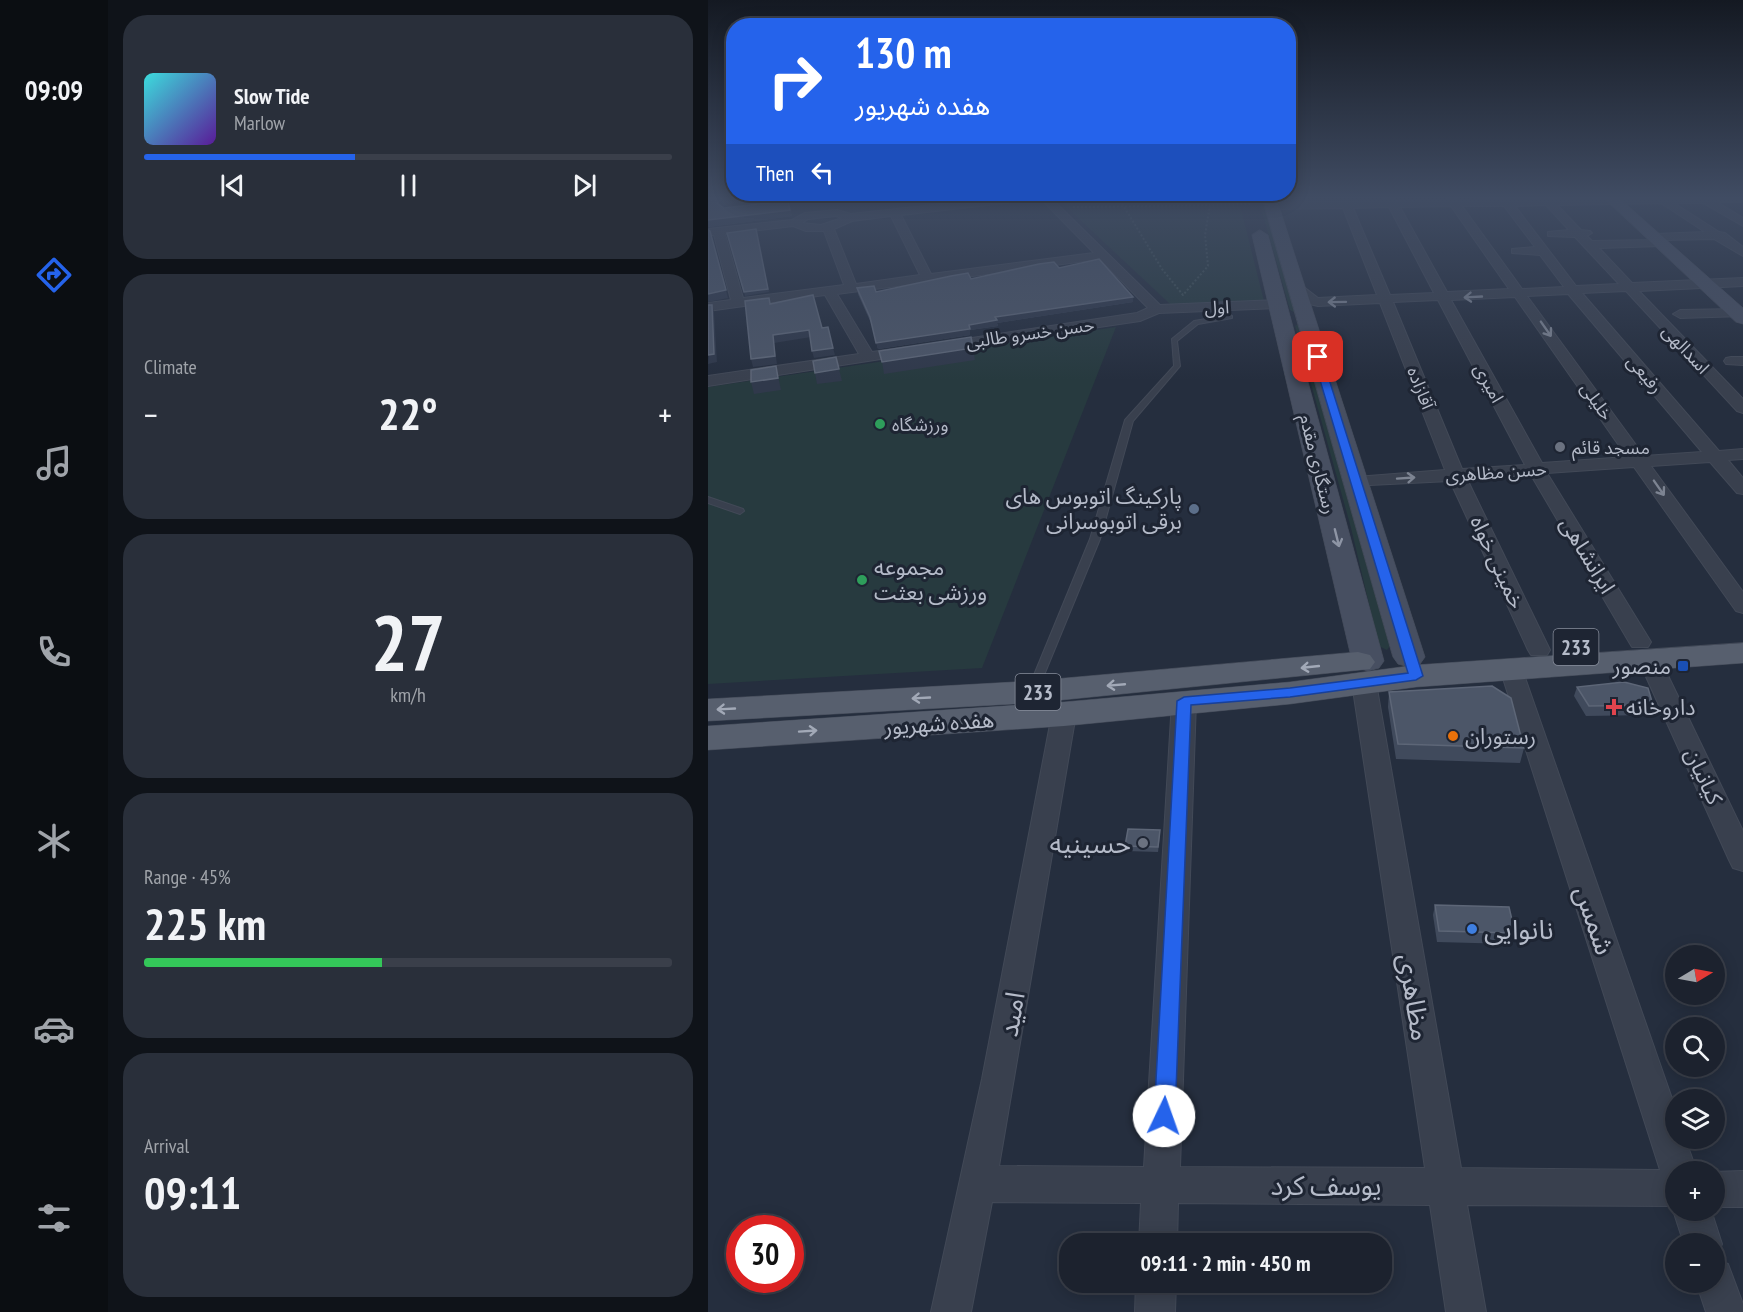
<!DOCTYPE html>
<html lang="en">
<head>
<meta charset="utf-8">
<style>
	:root { --surface:#1c222e; --page:#292f3a; --text:#f1f3f6; --muted:#a0a4aa; --line:#3a3f4a; --accent:#2563eb }
	body { margin:0; font-family:"PT Sans Narrow","Noto Sans Arabic",sans-serif; background:var(--page); color:var(--text); height:100vh; display:flex; flex-direction:column; font-size:22px; white-space:nowrap }
	* { box-sizing:border-box; margin:0 }
	p { font-size:20px; color:var(--muted) }
	.icon { flex:none; width:33px; height:33px; fill:none; stroke:currentColor; stroke-width:2; stroke-linecap:round; stroke-linejoin:round }
	.map { position:relative; flex:1; overflow:hidden }
	.side { display:flex; flex-direction:column; gap:15px; padding:15px; background:#0f1319; width:600px }
	.side>* { flex:none }
	.top-card { position:absolute; left:18px; top:18px; width:570px; height:183px; border-radius:24px; box-shadow:0 3px 15px #0003,0 0 0 2px var(--line); background:#2563eb; color:#fff; overflow:hidden }
	.needle { width:39px; rotate:80deg }
	.controls { position:absolute; left:957px; top:945px; display:grid; gap:12px }
	.controls a { display:grid; place-items:center; width:60px; height:60px; border-radius:50%; background:var(--surface); box-shadow:0 3px 15px #0003,0 0 0 2px var(--line); font-size:30px }
	.speed { position:absolute; left:18px; top:1215px; display:flex; gap:12px; font-size:30px; font-weight:700; text-align:center }
	.speed>* { display:grid; place-content:center; width:78px; height:78px; border-radius:50%; background:var(--surface); box-shadow:0 3px 15px #0003,0 0 0 2px var(--line); line-height:1 }
	.speed .limit { border:9px solid #d22; background:#fff; color:#111 }
	.pin { position:absolute; display:grid; place-items:center; width:51px; height:51px; color:#fff; margin:-26px; border-radius:12px; box-shadow:0 3px 9px #0006 }
	.me { position:absolute; width:66px; margin:-33px; rotate:3deg; stroke-linejoin:round; filter:drop-shadow(0 0 4px #0008) }
	.turn { display:flex; align-items:center; gap:21px; height:126px; padding:0 30px; font-size:27px }
	.turn .icon { width:78px; height:78px; stroke-width:2.5 }
	.turn b { display:block; font-size:42px; line-height:51px }
	.then { display:flex; align-items:center; height:57px; padding:0 30px; background:#0003; gap:12px; font-size:22px }
	.big { font-size:45px; font-weight:600; line-height:1.1 }
	.side .tile { flex:1; display:flex; flex-direction:column; justify-content:center; gap:9px; min-width:0; padding:0 21px; border-radius:24px; background:var(--page) }
	.side .dial { align-items:center; gap:0 }
	.dial b { font-size:78px; line-height:1 }
	.song { display:flex; align-items:center; gap:18px }
	.cover { width:72px; height:72px; border-radius:9px; background:linear-gradient(135deg,hsl(180 70% 55%),hsl(270 70% 35%)) }
	.played { height:6px; border-radius:3px; background:linear-gradient(90deg,var(--accent) 40%,var(--line) 40%) }
	.keys { display:flex; justify-content:space-around; direction:ltr }
	.heat { display:flex; justify-content:space-between; align-items:center; font-size:33px; direction:ltr }
	.charge { height:9px; border-radius:4px; background:linear-gradient(90deg,#34c759 45%,var(--line) 0) }
	.trip { position:absolute; left:351px; top:1233px; width:333px; height:60px; border-radius:24px; background:var(--surface); box-shadow:0 3px 15px #0003,0 0 0 2px var(--line); font-weight:600; line-height:60px; text-align:center }
	main { display:flex; flex:1; min-height:0 }
	.menu { display:flex; flex-direction:column; width:108px; justify-content:space-around; align-items:center; background:#0b0e12; color:var(--muted) }
	.menu .icon { width:42px; height:42px }
	.menu .on { color:var(--accent) }
	.menu b { font-size:27px; color:var(--text) }
	.map>svg:first-child { display:block }
	.green { fill:#273a3f }
	.lines { fill:none; stroke-linecap:round; stroke-linejoin:round }
	.service-casing { stroke:#424957; stroke-width:2 }
	.minor-casing { stroke:#424957; stroke-width:2 }
	.secondary-casing { stroke:#424957; stroke-width:1 }
	.primary-casing { stroke:#424957; stroke-width:1 }
	.path { stroke:#405357; stroke-width:2; stroke-dasharray:2 2; stroke-linecap:butt }
	.service { fill:#39404e; fill-rule:evenodd }
	.minor { fill:#39404e; fill-rule:evenodd }
	.secondary { fill:#474f61; fill-rule:evenodd }
	.primary { fill:#575f6e; fill-rule:evenodd }
	.wall { fill:#404a5c; fill-rule:evenodd }
	.shaded-wall { fill:#30394b }
	.building { fill:#4c5668; stroke:#5d6677; stroke-width:1.5 }
	.oneway { stroke:#7d8492 }
	.oneway2 { stroke:#8e95a5 }
	.oneway3 { stroke:#a2a9b7 }
	.route { fill:#2563eb; stroke:#184099; stroke-width:1.5 }
	.leisure-dot { fill:#2e9e5b; stroke:#1e2533; stroke-width:2 }
	.worship-dot { fill:#6b7280; stroke:#1e2533; stroke-width:2 }
	.service-dot { fill:#5c6f8a; stroke:#1e2533; stroke-width:2 }
	.transit-dot { fill:#1a4fb4; stroke:#1e2533; stroke-width:2 }
	.health-dot { fill:#e0444e; stroke:#1e2533; stroke-width:2 }
	.food-dot { fill:#e8710a; stroke:#1e2533; stroke-width:2 }
	.shop-dot { fill:#3f7fe0; stroke:#1e2533; stroke-width:2 }
	.labels { text-anchor:middle; dominant-baseline:central; stroke-width:6; stroke-linejoin:round; paint-order:stroke }
	.far-street-label { font-size:18px; fill:#b5bbc9; stroke:#1e2533 }
	.far-poi-label { font-size:18px; fill:#b5bbc9; stroke:#1e2533; text-anchor:start }
	.shield { fill:#1e2533; stroke:#888e9c; stroke-width:1.5 }
	.shield-label { font-size:21px; font-weight:bold; fill:#b5bbc9 }
	.poi-label { font-size:22px; fill:#b5bbc9; stroke:#1e2533; text-anchor:start }
	.street-label { font-size:22px; fill:#b5bbc9; stroke:#1e2533 }
	.near-poi-label { font-size:27px; fill:#b5bbc9; stroke:#1e2533; text-anchor:end }
	.near-street-label { font-size:27px; fill:#b5bbc9; stroke:#1e2533 }
</style>
</head>
<body>
<main>
<nav class="menu">
<b>09:09</b>
<svg class="icon on" aria-label="directions" viewBox="0 0 24 24"><path d="M12 3l9 9-9 9-9-9zM9 14v-3h6M13 9l2 2-2 2"/></svg>
<svg class="icon" aria-label="music" viewBox="0 0 24 24"><path d="M9 18V5l10-2v13"/><circle cx="6" cy="18" r="3"/><circle cx="16" cy="16" r="3"/></svg>
<svg class="icon" aria-label="phone" viewBox="0 0 24 24"><path d="M5 4h4l2 5-3 2q2 4 5 5l2-3 5 2v4C11 20 4 13 5 4z"/></svg>
<svg class="icon" aria-label="climate" viewBox="0 0 24 24"><path d="M12 3v18M4 7l16 10M4 17L20 7"/></svg>
<svg class="icon" aria-label="car" viewBox="0 0 24 24"><path d="M5 17H2v-5l4-1 3-4h7l3 4 3 1v5h-3M9 17h6M6 11h13"/><circle cx="7" cy="17" r="2"/><circle cx="17" cy="17" r="2"/></svg>
<svg class="icon" aria-label="filters" viewBox="0 0 24 24"><path d="M4 7h16M4 17h16"/><circle cx="9" cy="7" r="2"/><circle cx="15" cy="17" r="2"/></svg>
</nav>
<section class="side">
<div class="tile">
<div class="song"><i class="cover"></i><div><b>Slow Tide</b><p>Marlow</p></div></div>
<div class="played"></div>
<div class="keys"><svg class="icon" aria-label="previous" viewBox="0 0 24 24"><path d="M18 5L8 12l10 7zM5 5v14"/></svg><svg class="icon" aria-label="pause" viewBox="0 0 24 24"><path d="M8 5v14M16 5v14"/></svg><svg class="icon" aria-label="next" viewBox="0 0 24 24"><path d="M6 5l10 7-10 7zM19 5v14"/></svg></div>
</div>
<div class="tile"><p>Climate</p>
<div class="heat"><a>−</a><b class="big">22°</b><a>+</a></div>
</div>
<div class="tile dial"><b>27</b><p>km/h</p></div>
<div class="tile"><p>Range · 45%</p><b class="big">225 km</b><div class="charge"></div></div>
<div class="tile"><p>Arrival</p><b class="big">09:11</b></div>
</section>
<div class="map">
<svg width="1035" height="1312" viewBox="0 0 1035 1312">
	<rect width="100%" height="100%" fill="#252e3e"/>
	<g class="green">
		<polygon points="360,197 530,197 556,301 462,304 352,201"/>
		<polygon points="550,197 556,197 558,203 591,315 582,310"/>
		<polygon points="591,324 684,643 679,650 671,646 643,528 587,326"/>
		<polygon points="408,327 274,668 0,684 0,387"/>
	</g>
	<g class="lines">
		<g class="service-casing">
			<g id="service">
				<polygon points="522,315 524,316 524,318 490,324 469,341 472,366 425,421 392,539 329,692 324,696 320,694 319,692 382,539 417,420 466,366 464,339 486,321"/>
				<polygon points="0,497 35,509 36,511 32,514 0,503"/>
			</g>
		</g>
		<g class="minor-casing">
			<g id="minor">
				<path d="M297,197H327L322,200L193,215L223,274L386,253L331,197H342L452,305L569,300L576,304L569,308L451,313L432,321L236,350L231,349V343L429,313L440,308L392,259L129,294L164,352L200,347L207,351L205,354L0,386V376L151,354L117,295L0,311V303L23,300L6,235H0V229L84,220L97,213L129,210L143,214ZM128,216L134,218L113,225L94,223L100,219ZM183,216L212,275L148,284L126,229L144,221ZM85,226L98,231H116L136,285L35,298L17,234Z"/>
				<path d="M676,197H686L688,201L739,200L737,197H747L749,200L792,199L790,197L832,199L831,197H1035V202H1009L1035,218V226L995,203H966L1011,232L1017,233L1035,247V256L1006,239L955,240L959,243L953,246L891,248L924,283L1035,278V286L931,291L1035,399V413L1029,411L918,291L874,293L1011,451L1035,449V459L1020,460L1035,478V494L1029,493L1002,462L943,466L1035,592V613L1028,611L926,467L839,473L943,642L940,647H924L921,642L823,475L759,479L842,650L839,655H823L820,650L742,481L642,486L639,482L642,478L648,477L737,470L672,303L610,306L597,303L582,285L588,281L610,298L669,295L635,208L563,209L558,206L563,203L678,201ZM953,203L997,232L947,234L941,237L944,240L884,241L879,236L884,233L882,231L873,230L849,205ZM838,205L861,230L840,232V236L867,237L911,284L868,286L807,206ZM743,206L801,289L739,292L692,207ZM754,206H796L827,247L804,249V253L832,255L856,287L814,289ZM681,207L726,293L682,295L645,208ZM861,294V295L994,452L936,456L819,296ZM807,297L919,457L834,463L743,300ZM730,300L817,465L754,469L685,302Z"/>
				<polygon points="1030,309 1035,310 1035,316 972,318 965,314 972,310"/>
				<polygon points="1023,357 1035,357 1035,365 1018,364 1016,361 1018,358"/>
				<polygon points="941,652 949,654 952,659 1035,831 1035,871 1025,868 1021,860 930,659 933,654"/>
				<polygon points="803,662 811,664 814,669 968,1110 968,1138 977,1138 989,1172 968,1172 968,1210 1003,1210 1014,1244 1008,1257 1006,1258 1006,1244 976,1244 965,1210 967,1206 759,1205 778,1312 738,1312 722,1205 470,1203 469,1244 431,1244 433,1203 284,1202 263,1312 223,1312 274,1079 344,714 347,708 356,706 365,708 368,714 291,1166 436,1167 464,701 468,696 476,693 484,696 488,701 472,1167 717,1168 644,683 648,678 656,676 664,678 668,683 753,1168 952,1170 792,669 795,664"/>
				<polygon points="1035,1171 1035,1207 1006,1207 1006,1172 1004,1172"/>
				<polygon points="1006,1259 1020,1264 1035,1304 1035,1312 998,1312 988,1282 1006,1282"/>
				<polygon points="428,1282 468,1282 467,1312 427,1312"/>
			</g>
		</g>
		<g class="secondary-casing">
			<g id="secondary">
				<polygon points="554,197 568,197 717,657 712,664 701,667 690,664 685,657"/>
				<polygon points="895,197 910,197 1035,308 1035,324 1028,322"/>
				<polygon points="552,230 560,235 676,661 671,668 660,671 649,668 644,661 544,235"/>
			</g>
		</g>
		<g class="primary-casing">
			<g id="primary">
				<polygon points="1035,643 1035,663 708,687 582,704 356,726 0,750 0,726 356,702 582,682 708,665"/>
				<polygon points="650,652 662,655 667,662 662,669 324,703 0,721 0,699 324,681"/>
			</g>
		</g>
		<g class="path">
			<polyline points="410,197 454,269 475,295 500,266 497,235 502,205 544,204"/>
			<polyline points="365,207 502,205"/>
		</g>
		<use href="#service" class="service"/>
		<use href="#minor" class="minor"/>
		<use href="#secondary" class="secondary"/>
		<use href="#primary" class="primary"/>
	</g>
	<g class="wall">
		<path d="M0,197H79L84,216L0,227ZM58,200L61,202V203L16,208L15,207L18,204Z"/>
		<polygon points="351,268 425,297 425,302 289,323 290,326 262,330 262,335 170,349 163,323 150,294 149,288 168,292 263,279"/>
		<polygon points="869,687 945,705 941,715 878,716 866,696"/>
		<polygon points="681,692 816,748 812,763 688,759 680,707"/>
		<polygon points="452,835 450,852 418,851 417,846"/>
		<polygon points="727,905 807,933 804,944 729,942 725,915"/>
	</g>
	<g class="shaded-wall">
		<polygon points="16,197 57,197 58,200 18,204 11,210 9,203"/>
		<polygon points="82,210 84,216 0,227 0,220"/>
		<polygon points="48,229 61,292 37,296 36,292"/>
		<polygon points="4,237 20,298 0,302 0,294"/>
		<polygon points="425,297 425,302 289,323 290,326 262,330 262,335 170,349 168,343 261,325 287,317"/>
		<polygon points="4,305 6,312 9,362 0,364"/>
		<polygon points="101,330 103,337 66,343 69,364 45,367 43,359 65,335"/>
		<polygon points="125,348 127,355 106,358 104,351"/>
		<polygon points="265,348 267,360 176,374 174,362"/>
		<polygon points="68,366 73,390 46,394 43,382"/>
		<polygon points="131,369 134,381 109,384 107,373"/>
	</g>
	<g class="building">
		<polygon points="0,197 22,197 16,197 9,203 16,208 61,203 64,198 62,197 79,197 82,210 0,220"/>
		<polygon points="48,229 60,289 36,292 19,233"/>
		<polygon points="0,230 2,231 18,290 0,294"/>
		<polygon points="391,259 425,297 287,317 289,320 261,325 262,329 168,343 162,317 149,288 166,286 168,292 243,276 260,273 263,279 331,264 346,262 351,268"/>
		<polygon points="105,295 114,328 120,327 125,348 104,351 101,330 65,335 67,356 43,359 37,301 61,298 62,304"/>
		<polygon points="0,305 4,305 6,354 0,355"/>
		<polygon points="263,337 265,348 174,362 171,351"/>
		<polygon points="128,357 131,369 107,373 105,361"/>
		<polygon points="68,366 70,378 43,382 43,370"/>
		<polygon points="916,682 940,688 945,705 881,706 869,687"/>
		<polygon points="784,686 803,698 816,748 690,744 681,692"/>
		<polygon points="420,829 452,830 450,847 417,846"/>
		<polygon points="727,905 801,907 807,933 731,931"/>
	</g>
	<defs><path id="oneway-shaft" d="M-6 0H5M1.5-3L5.5 0L1.5 3" fill="none" stroke-width="1.6" stroke-linecap="round" stroke-linejoin="round" transform="scale(1.5)"/></defs>
	<g class="oneway">
		<use href="#oneway-shaft" transform="translate(765 297) rotate(177)"/>
		<use href="#oneway-shaft" transform="translate(629 302) rotate(179)"/>
		<use href="#oneway-shaft" transform="translate(838 329) rotate(55)"/>
		<use href="#oneway-shaft" transform="translate(698 478) rotate(-4)"/>
		<use href="#oneway-shaft" transform="translate(951 488) rotate(55)"/>
	</g>
	<use class="oneway2" href="#oneway-shaft" transform="translate(629 538) rotate(76)"/>
	<g class="oneway3">
		<use href="#oneway-shaft" transform="translate(602 667) rotate(174)"/>
		<use href="#oneway-shaft" transform="translate(408 685) rotate(175)"/>
		<use href="#oneway-shaft" transform="translate(213 698) rotate(177)"/>
		<use href="#oneway-shaft" transform="translate(18 709) rotate(177)"/>
		<use href="#oneway-shaft" transform="translate(100 731) rotate(-4)"/>
	</g>
	<linearGradient id="sky" x2="0" y2="1"><stop stop-color="#141922"/><stop offset="0.52" stop-color="#404c63"/><stop offset="1" stop-color="#404c63" stop-opacity="0"/></linearGradient>
	<rect width="1035" height="380" fill="url(#sky)"/>
	<polygon class="route" points="610,355 614,357 715,676 708,680 582,697 483,705 467,1116 464,1123 456,1126 449,1123 446,1116 469,701 476,697 582,688 700,673 605,357"/>
	<g class="leisure-dot">
		<circle cx="172" cy="424" r="6"/>
		<circle cx="154" cy="580" r="6"/>
	</g>
	<g class="worship-dot">
		<circle cx="852" cy="447" r="6"/>
		<circle cx="435" cy="843" r="6"/>
	</g>
	<circle class="service-dot" cx="486" cy="509" r="6"/>
	<rect class="transit-dot" x="969" y="660" width="12" height="12" rx="3"/>
	<path class="health-dot" d="M903 698h6v6h6v6h-6v6h-6v-6h-6v-6h6z"/>
	<circle class="food-dot" cx="745" cy="736" r="6"/>
	<circle class="shop-dot" cx="764" cy="929" r="6"/>
	<g class="labels">
		<g class="far-street-label">
			<text transform="translate(509 307) rotate(-2)">اول</text>
			<text transform="translate(322 333) rotate(-8)">حسن خسرو طالبی</text>
			<text transform="translate(978 349) rotate(47)">اسدالهی</text>
			<text transform="translate(937 374) rotate(49)">رفیعی</text>
			<text transform="translate(781 383) rotate(61)">امیری</text>
			<text transform="translate(713 388) rotate(68)">آقازاده</text>
			<text transform="translate(889 401) rotate(55)">خلیلی</text>
			<text transform="translate(610 464) rotate(76)">رستگاری مقدم</text>
			<text transform="translate(788 472) rotate(-4)">حسن مظاهری</text>
		</g>
		<g class="far-poi-label">
			<text x="184" y="424">ورزشگاه</text>
			<text x="864" y="447">مسجد قائم</text>
		</g>
		<g class="shield">
			<rect x="845.5" y="629" width="45" height="36" rx="4.5"/>
			<rect x="307.5" y="674" width="45" height="36" rx="4.5"/>
		</g>
		<g class="shield-label">
			<text x="868" y="647">233</text>
			<text x="330" y="692">233</text>
		</g>
		<g class="poi-label">
			<text x="474" y="496" text-anchor="end">پارکینگ اتوبوس های<tspan x="474" dy="25">برقی اتوبوسرانی</tspan></text>
			<text x="166" y="567">مجموعه<tspan x="166" dy="25">ورزشی بعثت</tspan></text>
			<text x="963" y="666" text-anchor="end">منصور</text>
			<text x="918" y="707">داروخانه</text>
			<text x="757" y="736">رستوران</text>
		</g>
		<g class="street-label">
			<text transform="translate(880 555) rotate(59)">ایرانشاهی</text>
			<text transform="translate(790 562) rotate(65)">خمینی خواه</text>
			<text transform="translate(231 723) rotate(-4)">هفده شهریور</text>
			<text transform="translate(996 776) rotate(65)">کیانیان</text>
		</g>
		<g class="near-poi-label">
			<text x="423" y="843">حسینیه</text>
			<text x="776" y="929" text-anchor="start">نانوایی</text>
		</g>
		<g class="near-street-label">
			<text transform="translate(887 920) rotate(71)">شمس</text>
			<text transform="translate(707 997) rotate(81)">مظاهری</text>
			<text transform="translate(303 1014) rotate(-80)">امید</text>
			<text x="618" y="1185">یوسف کرد</text>
		</g>
	</g>
</svg>
<div class="controls">
<a><svg class="needle" viewBox="-14 -14 28 28"><path d="M0-13l5 13h-10z" fill="#e53935"/><path d="M0 13l5-13h-10z" fill="#a0a4aa"/></svg></a>
<a><svg class="icon" aria-label="search" viewBox="0 0 24 24"><circle cx="10" cy="10" r="6"/><path d="M15 15l6 6"/></svg></a>
<a><svg class="icon" aria-label="layers" viewBox="0 0 24 24"><path d="M12 4l9 5-9 5-9-5zM3 14l9 5 9-5"/></svg></a>
<a>+</a>
<a>−</a>
</div>
<div class="speed"><div class="limit">30</div></div>
<div class="pin" style="left:610px;top:357px;background:#d93025"><svg class="icon" aria-label="arrive" viewBox="0 0 24 24"><path d="M6 21V4h12l-3 4 3 4H6"/></svg></div>
<svg class="me" style="left:456px;top:1116px" viewBox="-20 -20 40 40"><circle r="19" fill="#fff"/><path d="M0-13L10 11 0 6-10 11z" fill="#2563eb"/></svg>
<div class="trip">09:11 · 2 min · 450 m</div>
<div class="top-card">
<div class="turn"><svg class="icon" aria-label="right" viewBox="0 0 24 24"><path d="M7 20v-9h11M14 6l5 5-5 5"/></svg><div><b>130 m</b>هفده شهریور</div></div>
<div class="then">Then<svg class="icon" aria-label="left" viewBox="0 0 24 24"><path d="M17 20v-9H6M10 6l-5 5 5 5"/></svg></div>
</div>
</div>
</main>
</body>
</html>
